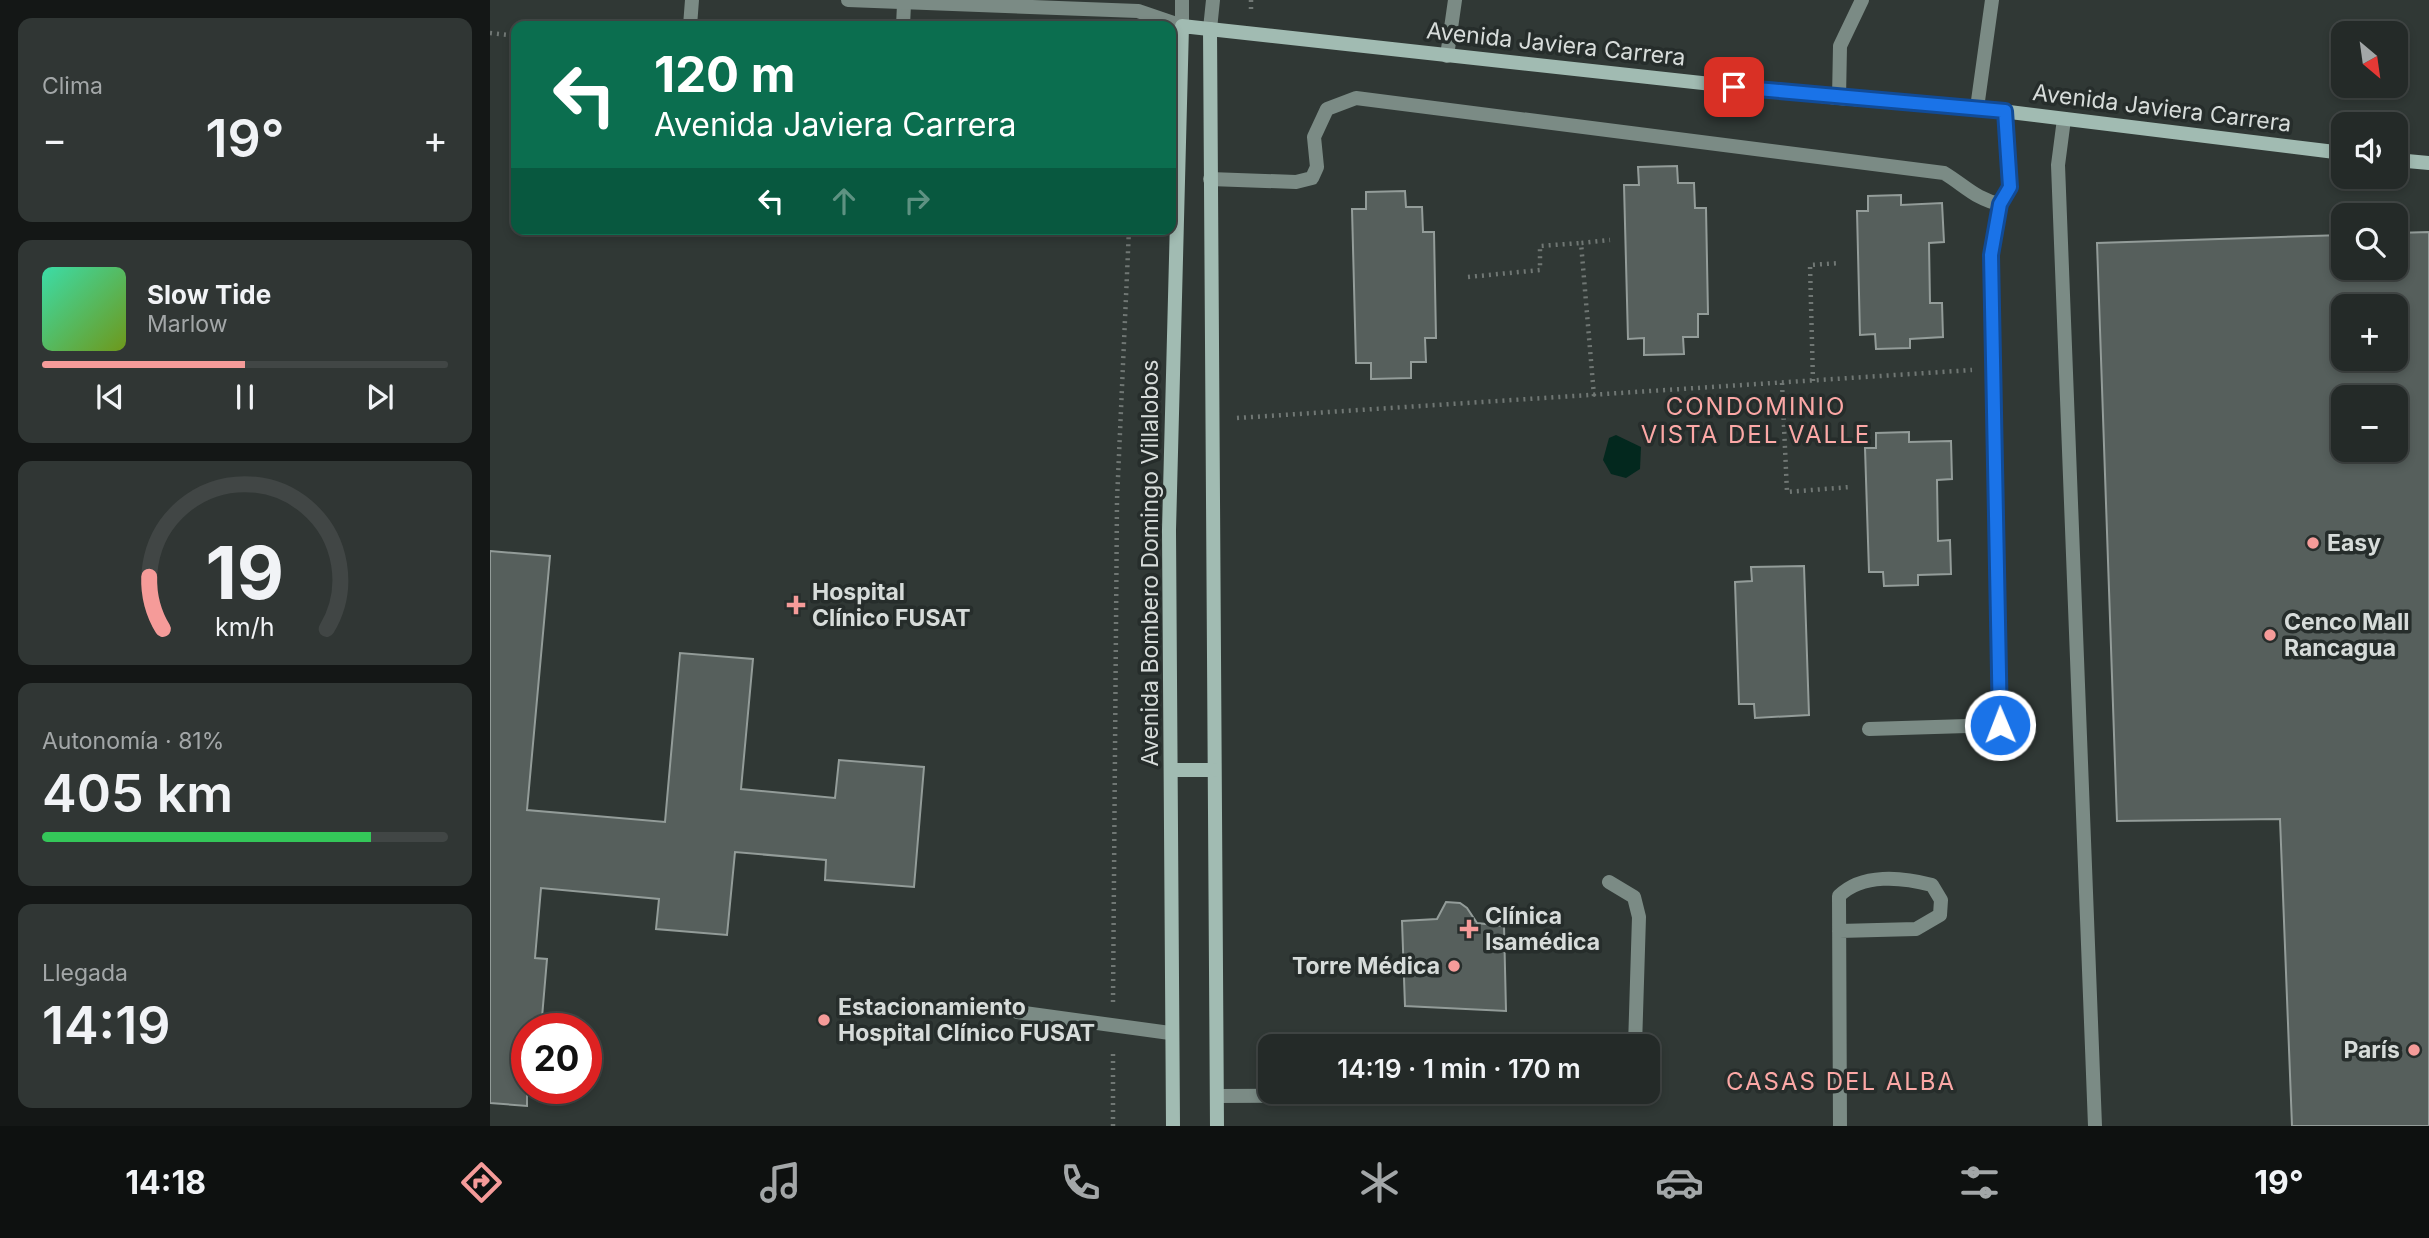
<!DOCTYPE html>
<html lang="es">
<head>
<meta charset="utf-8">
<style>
	:root { --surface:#242a28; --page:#303634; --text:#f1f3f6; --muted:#a3a7a8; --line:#414645; --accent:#f59b99 }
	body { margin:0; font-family:Inter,sans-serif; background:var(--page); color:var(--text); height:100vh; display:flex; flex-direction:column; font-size:26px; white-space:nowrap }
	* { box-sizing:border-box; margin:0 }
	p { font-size:23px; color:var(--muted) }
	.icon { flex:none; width:38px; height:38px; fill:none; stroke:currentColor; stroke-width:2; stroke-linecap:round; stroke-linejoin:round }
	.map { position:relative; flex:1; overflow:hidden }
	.sheet { display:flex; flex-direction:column; gap:18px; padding:18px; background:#141716; width:490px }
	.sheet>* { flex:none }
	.banner { position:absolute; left:21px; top:21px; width:665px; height:214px; border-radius:14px; box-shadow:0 4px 10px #0003,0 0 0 2px var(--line); background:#0b6e4f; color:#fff; overflow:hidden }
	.needle { width:46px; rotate:151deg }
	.buttons { position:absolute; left:1841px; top:21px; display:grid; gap:14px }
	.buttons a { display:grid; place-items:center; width:77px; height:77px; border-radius:14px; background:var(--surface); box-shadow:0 4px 10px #0003,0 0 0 2px var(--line); font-size:35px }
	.speed { position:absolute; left:21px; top:1013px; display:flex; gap:14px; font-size:35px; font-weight:700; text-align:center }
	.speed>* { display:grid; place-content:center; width:91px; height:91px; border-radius:50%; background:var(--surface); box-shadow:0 4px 10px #0003,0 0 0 2px var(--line); line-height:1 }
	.speed .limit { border:10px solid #d22; background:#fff; color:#111 }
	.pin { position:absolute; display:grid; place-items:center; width:60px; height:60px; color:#fff; margin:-30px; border-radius:14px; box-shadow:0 4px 10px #0006 }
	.me { position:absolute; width:77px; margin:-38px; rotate:359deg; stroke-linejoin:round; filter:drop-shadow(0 0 5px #0008) }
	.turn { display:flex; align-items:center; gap:24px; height:147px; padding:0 28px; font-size:32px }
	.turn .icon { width:91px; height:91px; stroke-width:2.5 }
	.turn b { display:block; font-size:49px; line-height:60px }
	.lanes { display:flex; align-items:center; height:66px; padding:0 28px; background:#0003; justify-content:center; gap:35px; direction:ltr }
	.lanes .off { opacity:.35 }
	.big { font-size:52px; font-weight:600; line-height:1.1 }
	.sheet .tile { flex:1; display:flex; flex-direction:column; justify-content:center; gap:10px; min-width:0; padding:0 24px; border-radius:14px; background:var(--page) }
	.sheet .dial { align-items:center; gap:0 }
	.dial svg { height:182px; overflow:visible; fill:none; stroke:var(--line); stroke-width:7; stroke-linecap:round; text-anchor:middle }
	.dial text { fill:var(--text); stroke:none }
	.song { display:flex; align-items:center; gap:21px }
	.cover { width:84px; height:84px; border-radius:10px; background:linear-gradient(135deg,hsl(160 70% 55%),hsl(80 70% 35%)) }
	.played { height:7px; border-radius:4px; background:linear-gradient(90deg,var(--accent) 50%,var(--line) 50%) }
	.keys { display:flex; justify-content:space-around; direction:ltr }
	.heat { display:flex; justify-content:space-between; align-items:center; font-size:38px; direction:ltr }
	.charge { height:10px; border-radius:5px; background:linear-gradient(90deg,#34c759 81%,var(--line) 0) }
	.trip { position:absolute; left:768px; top:1034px; width:402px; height:70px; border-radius:14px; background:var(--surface); box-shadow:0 4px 10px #0003,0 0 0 2px var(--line); font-weight:600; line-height:70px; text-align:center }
	.tabs { display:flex; height:112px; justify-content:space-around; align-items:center; background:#0e1110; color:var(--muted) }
	.tabs .icon { width:49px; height:49px }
	.tabs .on { color:var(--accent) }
	.tabs b { font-size:32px; color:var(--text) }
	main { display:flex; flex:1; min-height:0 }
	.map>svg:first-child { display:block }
	.water { fill:#03281e }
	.building { fill:#565f5c; stroke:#939c99; stroke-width:2; fill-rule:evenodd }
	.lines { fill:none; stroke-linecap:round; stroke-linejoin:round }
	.path { stroke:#707774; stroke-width:4.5; stroke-dasharray:2 5; stroke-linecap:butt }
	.service { stroke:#7b8b85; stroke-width:14 }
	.minor { stroke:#7b8b85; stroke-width:14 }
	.tertiary { stroke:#7b8b85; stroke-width:14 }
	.secondary { stroke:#a1bbb2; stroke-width:14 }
	.route-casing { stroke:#114b97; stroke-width:18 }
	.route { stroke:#1a73e8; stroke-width:12 }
	.poi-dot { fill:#f59b99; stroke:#262d2b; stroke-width:2.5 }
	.labels { text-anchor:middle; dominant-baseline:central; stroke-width:7; stroke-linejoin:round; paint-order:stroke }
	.street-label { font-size:23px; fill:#d7dcda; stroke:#262d2b }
	.poi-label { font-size:23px; font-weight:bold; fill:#d7dcda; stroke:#262d2b; text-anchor:start }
	.neighbourhood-label { font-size:24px; letter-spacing:2px; fill:#fca8a6; stroke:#262d2b }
</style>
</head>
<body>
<main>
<section class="sheet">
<div class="tile"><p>Clima</p>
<div class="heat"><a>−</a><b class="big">19°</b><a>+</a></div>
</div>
<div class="tile">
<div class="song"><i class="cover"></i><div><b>Slow Tide</b><p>Marlow</p></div></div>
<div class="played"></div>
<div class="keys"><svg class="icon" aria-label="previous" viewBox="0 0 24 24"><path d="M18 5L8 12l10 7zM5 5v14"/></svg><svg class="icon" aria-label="pause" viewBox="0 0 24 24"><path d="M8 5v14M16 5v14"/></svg><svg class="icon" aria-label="next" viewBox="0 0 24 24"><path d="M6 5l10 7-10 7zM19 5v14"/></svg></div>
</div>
<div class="tile dial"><svg viewBox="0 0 100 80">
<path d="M14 69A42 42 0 1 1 86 69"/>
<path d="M14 69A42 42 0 0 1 8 46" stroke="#f59b99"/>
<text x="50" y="56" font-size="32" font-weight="700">19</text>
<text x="50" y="72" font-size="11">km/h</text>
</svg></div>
<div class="tile"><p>Autonomía · 81%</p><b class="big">405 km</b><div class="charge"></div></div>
<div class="tile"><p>Llegada</p><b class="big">14:19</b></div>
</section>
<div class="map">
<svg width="1939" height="1126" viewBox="0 0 1939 1126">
	<rect width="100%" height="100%" fill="#303835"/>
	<polygon class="water" points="1126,435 1151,447 1150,469 1136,478 1121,474 1113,460 1119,438"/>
	<g class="building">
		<polygon points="1187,166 1188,183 1204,183 1205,208 1216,208 1218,314 1208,314 1208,337 1193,337 1194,354 1154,355 1154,338 1138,339 1134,185 1149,185 1148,167"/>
		<polygon points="915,191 916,207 932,207 933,232 944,232 946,338 935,338 936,362 921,362 921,378 881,379 881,363 866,363 862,209 876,209 876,192"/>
		<polygon points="1411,195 1411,205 1452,203 1454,242 1439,243 1440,303 1452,303 1453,337 1420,339 1420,348 1386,349 1385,334 1370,335 1367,211 1378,211 1378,196"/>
		<path d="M1939,232V1126H1802L1790,819L1627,821L1607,243L1853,235V268H1906V233ZM1853,306H1906V359H1853ZM1853,397H1906V450H1853Z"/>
		<polygon points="1419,432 1419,442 1461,441 1462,479 1447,480 1448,541 1460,540 1461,574 1428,575 1428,585 1394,586 1393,572 1379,572 1375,448 1386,448 1386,433"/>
		<polygon points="0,551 60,556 37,810 175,822 190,653 263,659 251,789 345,798 349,760 434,767 424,887 335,880 336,860 245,852 237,935 166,929 169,899 51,888 45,958 57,959 51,1029 37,1029 37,1106 0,1103"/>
		<polygon points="1314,566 1319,715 1265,718 1264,704 1249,704 1245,582 1262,581 1261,567"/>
		<polygon points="956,902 970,903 977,908 987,923 1014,926 1016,1011 915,1006 912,921 947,919"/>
	</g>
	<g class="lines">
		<g class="path">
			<polyline points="761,0 761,10"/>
			<polyline points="0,33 26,36"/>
			<polyline points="978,277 1050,270 1050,246 1091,243"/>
			<polyline points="1323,381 1320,265 1350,263"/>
			<polyline points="1292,383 1297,492 1360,487"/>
			<polyline points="1104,396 1091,243 1120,240"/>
			<polyline points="747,418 1482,370"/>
			<polyline points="623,1002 627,500 639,229"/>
			<polyline points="623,1126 623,1049"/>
		</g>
		<g class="service">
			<polyline points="957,56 965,0"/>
			<polyline points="1349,98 1350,46 1372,0"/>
			<polyline points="1574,119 1568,165 1605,1126"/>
			<path d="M720,179L806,182L822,178L827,167L824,137L837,109L866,98L1454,173C1474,185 1487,200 1510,204"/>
			<polyline points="1379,729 1510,725 1501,255 1510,204 1520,187 1515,111"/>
			<polyline points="1119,882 1144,897 1149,917 1145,1046"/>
			<polyline points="527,1012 680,1033"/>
			<polyline points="727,1096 1122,1095 1130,1092"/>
		</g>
		<g class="minor">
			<polyline points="692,0 692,26"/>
			<polyline points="200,26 202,0"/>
			<polyline points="413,26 414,4"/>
			<polyline points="720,29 723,0"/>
			<polyline points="1487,108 1502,0"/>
			<path d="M1349,931L1426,929L1450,915L1451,900L1442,885C1412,877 1372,873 1349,896L1350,1126"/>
		</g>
		<polyline class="tertiary" points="358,0 648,11 692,26"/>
		<g class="secondary">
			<polyline points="720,29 727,1126"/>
			<polyline points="1906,160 1939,163"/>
			<polyline points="681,770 723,770"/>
			<polyline points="683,1126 679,530 692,26 1349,98 1487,108 1853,153"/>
		</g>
	</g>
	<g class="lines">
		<g class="route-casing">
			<polyline id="route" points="1244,87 1515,111 1520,187 1510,204 1501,255 1510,725"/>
		</g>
		<use href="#route" class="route"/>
	</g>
	<g class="poi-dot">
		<circle cx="1823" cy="543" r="7"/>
		<path d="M302.5 594.5h7v7h7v7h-7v7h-7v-7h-7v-7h7z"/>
		<circle cx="1780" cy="635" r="7"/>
		<path d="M975.5 918.5h7v7h7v7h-7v7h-7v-7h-7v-7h7z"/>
		<circle cx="964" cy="966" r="7"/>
		<circle cx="334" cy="1020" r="7"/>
		<circle cx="1924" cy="1050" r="7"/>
	</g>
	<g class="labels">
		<g class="street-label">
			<text transform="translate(1066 44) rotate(6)">Avenida Javiera Carrera</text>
			<text transform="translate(1672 108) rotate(7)">Avenida Javiera Carrera</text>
			<text transform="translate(660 563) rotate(-90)">Avenida Bombero Domingo Villalobos</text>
		</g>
		<g class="poi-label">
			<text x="1837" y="543">Easy</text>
			<text x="322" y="592">Hospital<tspan x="322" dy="26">Clínico FUSAT</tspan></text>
			<text x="1794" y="622">Cenco Mall<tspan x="1794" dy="26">Rancagua</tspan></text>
			<text x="995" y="916">Clínica<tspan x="995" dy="26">Isamédica</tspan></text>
			<text x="950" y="966" text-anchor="end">Torre Médica</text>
			<text x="348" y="1007">Estacionamiento<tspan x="348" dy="26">Hospital Clínico FUSAT</tspan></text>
			<text x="1910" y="1050" text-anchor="end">París</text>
		</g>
		<g class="neighbourhood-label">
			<text x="1266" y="406">CONDOMINIO<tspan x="1266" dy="28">VISTA DEL VALLE</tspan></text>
			<text x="1351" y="1081">CASAS DEL ALBA</text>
		</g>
	</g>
</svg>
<div class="buttons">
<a><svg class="needle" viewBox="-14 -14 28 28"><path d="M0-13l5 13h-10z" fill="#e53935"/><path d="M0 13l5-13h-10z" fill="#a3a7a8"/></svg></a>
<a><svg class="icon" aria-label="sound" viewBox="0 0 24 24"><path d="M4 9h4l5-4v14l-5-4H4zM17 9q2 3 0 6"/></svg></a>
<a><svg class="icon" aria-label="search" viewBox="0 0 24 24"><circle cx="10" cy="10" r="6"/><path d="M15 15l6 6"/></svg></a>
<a>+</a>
<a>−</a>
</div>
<div class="speed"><div class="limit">20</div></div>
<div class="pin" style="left:1244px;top:87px;background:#d93025"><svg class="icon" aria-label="arrive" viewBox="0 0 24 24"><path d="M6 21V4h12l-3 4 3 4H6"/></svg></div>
<svg class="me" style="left:1510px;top:725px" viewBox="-20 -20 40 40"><circle r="17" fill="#1a73e8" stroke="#fff" stroke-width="3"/><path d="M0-11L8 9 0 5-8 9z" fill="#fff"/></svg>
<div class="trip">14:19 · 1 min · 170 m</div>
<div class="banner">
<div class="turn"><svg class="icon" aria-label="left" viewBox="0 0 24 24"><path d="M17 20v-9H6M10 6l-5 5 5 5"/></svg><div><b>120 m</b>Avenida Javiera Carrera</div></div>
<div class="lanes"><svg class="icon" aria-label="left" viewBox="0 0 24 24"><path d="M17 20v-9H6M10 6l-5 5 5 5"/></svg><svg class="icon off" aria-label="ahead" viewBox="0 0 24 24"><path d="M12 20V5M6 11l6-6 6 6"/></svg><svg class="icon off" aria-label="right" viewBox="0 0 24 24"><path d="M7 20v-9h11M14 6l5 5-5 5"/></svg></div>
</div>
</div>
</main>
<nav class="tabs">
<b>14:18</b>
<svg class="icon on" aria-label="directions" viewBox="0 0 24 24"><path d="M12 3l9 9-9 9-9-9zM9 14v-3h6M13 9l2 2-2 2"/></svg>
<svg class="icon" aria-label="music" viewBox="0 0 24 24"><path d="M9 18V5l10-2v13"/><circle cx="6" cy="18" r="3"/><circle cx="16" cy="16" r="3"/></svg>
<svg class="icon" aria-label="phone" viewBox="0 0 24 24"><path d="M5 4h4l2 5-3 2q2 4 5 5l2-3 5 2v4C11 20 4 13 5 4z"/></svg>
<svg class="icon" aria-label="climate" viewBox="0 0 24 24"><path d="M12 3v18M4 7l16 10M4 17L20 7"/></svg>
<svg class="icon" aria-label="car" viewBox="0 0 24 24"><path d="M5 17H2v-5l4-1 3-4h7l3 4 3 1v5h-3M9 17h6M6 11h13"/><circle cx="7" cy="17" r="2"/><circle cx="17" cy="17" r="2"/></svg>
<svg class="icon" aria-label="filters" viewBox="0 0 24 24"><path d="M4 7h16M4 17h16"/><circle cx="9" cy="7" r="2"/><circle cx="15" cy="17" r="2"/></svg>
<b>19°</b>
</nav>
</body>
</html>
